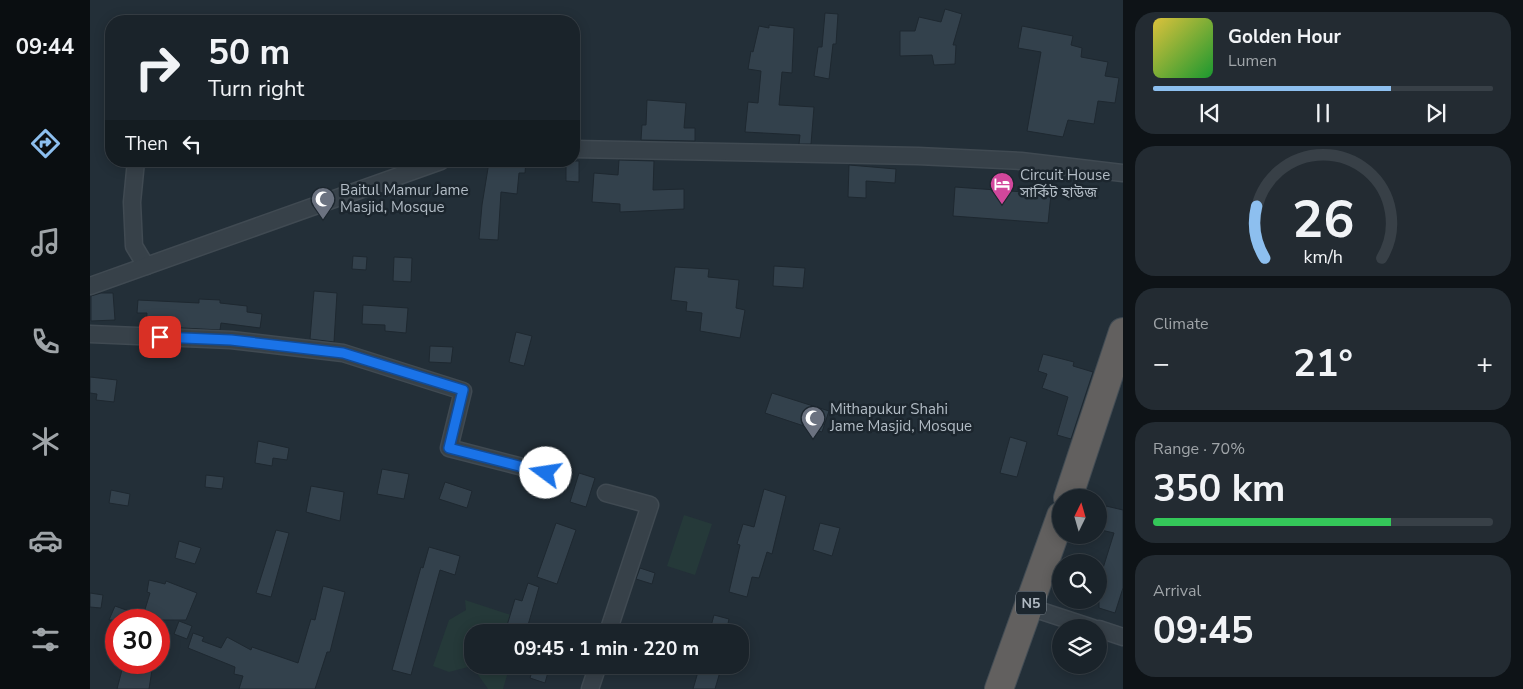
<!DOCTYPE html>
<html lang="en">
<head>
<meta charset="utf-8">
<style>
	:root { --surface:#1a232a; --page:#232b32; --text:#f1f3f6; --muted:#9fa4a8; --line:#384047; --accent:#8dbfef }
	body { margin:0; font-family:"Nunito Sans","Noto Sans Bengali",sans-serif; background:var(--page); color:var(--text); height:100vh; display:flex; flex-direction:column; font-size:19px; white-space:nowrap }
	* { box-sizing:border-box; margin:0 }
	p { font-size:16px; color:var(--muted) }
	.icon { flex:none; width:28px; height:28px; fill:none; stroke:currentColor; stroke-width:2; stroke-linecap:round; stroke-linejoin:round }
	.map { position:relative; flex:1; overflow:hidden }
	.drawer { display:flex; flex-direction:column; gap:12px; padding:12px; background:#0e1317; width:400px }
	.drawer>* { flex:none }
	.top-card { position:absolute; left:15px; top:15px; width:475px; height:152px; border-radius:20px; box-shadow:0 2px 12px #0003,0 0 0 1px var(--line); background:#1a232a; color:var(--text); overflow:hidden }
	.needle { width:32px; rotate:5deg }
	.buttons { position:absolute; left:962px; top:489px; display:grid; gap:10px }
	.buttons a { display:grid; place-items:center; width:55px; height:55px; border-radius:50%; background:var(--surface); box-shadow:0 2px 12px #0003,0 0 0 1px var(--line); font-size:25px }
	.speed { position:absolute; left:15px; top:609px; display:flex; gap:10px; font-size:25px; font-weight:700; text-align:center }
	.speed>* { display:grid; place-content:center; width:65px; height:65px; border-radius:50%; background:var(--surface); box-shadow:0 2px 12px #0003,0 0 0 1px var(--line); line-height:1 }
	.speed .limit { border:8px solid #d22; background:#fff; color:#111 }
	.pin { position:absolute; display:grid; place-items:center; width:42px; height:42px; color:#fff; margin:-21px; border-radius:10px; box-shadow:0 2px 8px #0006 }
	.me { position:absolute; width:55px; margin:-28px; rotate:284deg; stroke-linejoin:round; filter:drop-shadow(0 0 4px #0008) }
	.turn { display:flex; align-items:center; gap:18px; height:105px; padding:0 20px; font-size:22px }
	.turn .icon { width:65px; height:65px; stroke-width:2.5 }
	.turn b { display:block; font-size:35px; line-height:42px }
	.then { display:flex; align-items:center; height:48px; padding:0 20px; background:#0003; gap:10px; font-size:19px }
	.big { font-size:38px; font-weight:700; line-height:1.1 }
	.drawer .tile { flex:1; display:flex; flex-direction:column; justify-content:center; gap:8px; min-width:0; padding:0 18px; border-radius:20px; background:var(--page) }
	.drawer .dial { align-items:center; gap:0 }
	.dial svg { height:130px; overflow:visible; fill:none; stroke:var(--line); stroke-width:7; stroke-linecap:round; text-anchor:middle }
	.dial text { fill:var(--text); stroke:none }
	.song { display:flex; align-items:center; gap:15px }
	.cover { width:60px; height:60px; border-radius:8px; background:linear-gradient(135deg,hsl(50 70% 55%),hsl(130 70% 35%)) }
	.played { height:5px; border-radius:2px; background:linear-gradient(90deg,var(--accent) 70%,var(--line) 70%) }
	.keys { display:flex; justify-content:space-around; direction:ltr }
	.heat { display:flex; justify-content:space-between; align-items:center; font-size:28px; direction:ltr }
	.charge { height:8px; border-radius:4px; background:linear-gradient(90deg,#34c759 70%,var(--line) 0) }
	.trip { position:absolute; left:374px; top:624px; width:285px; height:50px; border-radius:20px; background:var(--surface); box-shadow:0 2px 12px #0003,0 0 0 1px var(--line); font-weight:700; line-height:50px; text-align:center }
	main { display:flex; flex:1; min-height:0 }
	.dock { display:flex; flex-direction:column; width:90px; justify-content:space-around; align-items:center; background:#0a0e11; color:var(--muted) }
	.dock .icon { width:35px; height:35px }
	.dock .active { color:var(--accent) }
	.dock b { font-size:22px; color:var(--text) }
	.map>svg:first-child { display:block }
	.green { fill:#253939 }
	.building { fill:#33414c; stroke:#1e2830 }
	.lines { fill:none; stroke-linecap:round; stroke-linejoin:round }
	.minor-casing { stroke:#404a52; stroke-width:19 }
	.trunk-casing { stroke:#424c54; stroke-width:30 }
	.minor { stroke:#374149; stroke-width:16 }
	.trunk { stroke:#62605f; stroke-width:28 }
	.route-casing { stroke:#114b97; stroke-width:12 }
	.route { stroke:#1a73e8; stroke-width:9 }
	.labels { text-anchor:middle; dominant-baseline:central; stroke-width:5; stroke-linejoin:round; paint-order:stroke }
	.shield { fill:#1c262e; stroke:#858f98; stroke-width:1 }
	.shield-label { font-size:14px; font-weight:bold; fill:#b2bcc5 }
	.poi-label { font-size:15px; fill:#b2bcc5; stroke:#1c262e; text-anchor:start }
</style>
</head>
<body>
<main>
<nav class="dock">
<b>09:44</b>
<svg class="icon active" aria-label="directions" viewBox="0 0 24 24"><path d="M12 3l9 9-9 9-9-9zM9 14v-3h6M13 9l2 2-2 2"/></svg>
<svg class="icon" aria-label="music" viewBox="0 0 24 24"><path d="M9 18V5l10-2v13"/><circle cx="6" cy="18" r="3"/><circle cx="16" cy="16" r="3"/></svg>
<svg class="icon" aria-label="phone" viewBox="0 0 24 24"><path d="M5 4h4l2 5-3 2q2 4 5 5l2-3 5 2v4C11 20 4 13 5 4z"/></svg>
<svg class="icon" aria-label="climate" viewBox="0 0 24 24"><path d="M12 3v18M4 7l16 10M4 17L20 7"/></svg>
<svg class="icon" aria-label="car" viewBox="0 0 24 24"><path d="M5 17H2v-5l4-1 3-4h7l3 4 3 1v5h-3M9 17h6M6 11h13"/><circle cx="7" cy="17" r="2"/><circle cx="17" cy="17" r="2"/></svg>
<svg class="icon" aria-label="filters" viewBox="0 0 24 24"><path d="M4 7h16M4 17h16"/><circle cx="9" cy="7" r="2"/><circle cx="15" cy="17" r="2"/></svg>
</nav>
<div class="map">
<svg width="1033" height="689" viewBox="0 0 1033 689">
	<rect width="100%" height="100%" fill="#232f38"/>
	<g class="green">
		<polygon points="594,515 622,524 605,575 577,566"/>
		<polygon points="375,600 433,619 429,632 382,632 382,665 420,665 413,689 398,689 382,666 359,672 343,666 359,620 376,610"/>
	</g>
	<g class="building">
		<polygon points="855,9 872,14 863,45 866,45 865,64 844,65 842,55 810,56 810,31 825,31 829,17 851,22"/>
		<polygon points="735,13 748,14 746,44 743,44 739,79 724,76 728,47 732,47"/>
		<polygon points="679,25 704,28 702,73 692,72 689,105 724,107 721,144 709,144 710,135 655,132 658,102 668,103 671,71 658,69 661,51 663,52 669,26 679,28"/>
		<polygon points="932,26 983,36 981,45 992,48 991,57 1018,62 1015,76 1029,78 1025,103 1008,101 1004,124 978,120 973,137 937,131 951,52 928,48"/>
		<polygon points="557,100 596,103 594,128 605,128 605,141 551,140 552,125 556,125"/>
		<polygon points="529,160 564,161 563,190 594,189 594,209 530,212 530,204 502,202 504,173 528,175"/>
		<polygon points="436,161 435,173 429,173 427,194 411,192 408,240 389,239 392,205 399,162"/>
		<polygon points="476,161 489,161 489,182 476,181"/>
		<polygon points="759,165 806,169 805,183 776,181 776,198 758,197"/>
		<polygon points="865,187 961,194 958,223 863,216"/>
		<polygon points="263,256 277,257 276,270 262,269"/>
		<polygon points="304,257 322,258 321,282 303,281"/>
		<polygon points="684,266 715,268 713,288 683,286"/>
		<polygon points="585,267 619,269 618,277 649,280 646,308 655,310 650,338 610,331 612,313 596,311 597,302 581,300"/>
		<polygon points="224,291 247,293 244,342 220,339"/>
		<polygon points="11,293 23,293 25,320 1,321 1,296"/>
		<polygon points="109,299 130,300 130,303 157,306 157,312 172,314 170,328 131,323 130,330 56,326 57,313 47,313 48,300 109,303"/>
		<polygon points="273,305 318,308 316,333 295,331 295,325 272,324"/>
		<polygon points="426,332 442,336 434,366 419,362"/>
		<polygon points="340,346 363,347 361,363 339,362"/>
		<polygon points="953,354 984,362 983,366 1003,372 981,439 967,435 978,397 952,388 957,374 948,371"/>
		<polygon points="0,377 27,380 24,402 6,400 7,394 0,393"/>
		<polygon points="682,393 739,411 732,432 675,413"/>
		<polygon points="920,437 937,442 927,477 910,473"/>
		<polygon points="168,441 199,448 197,460 183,458 182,466 165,463"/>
		<polygon points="292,469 319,474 314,499 287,494"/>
		<polygon points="489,473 505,478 496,507 480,502"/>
		<polygon points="116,475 134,477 132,489 115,487"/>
		<polygon points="355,482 382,491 377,508 349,499"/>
		<polygon points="221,486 254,492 250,521 216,512"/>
		<polygon points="674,489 696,496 682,554 677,552 669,578 662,577 657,597 639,592 650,545 647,544 653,524 664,527"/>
		<polygon points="21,490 40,494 38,506 19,503"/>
		<polygon points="1016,506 1033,510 1033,588 1025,613 1009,608 1009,581 1024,533 1011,530"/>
		<polygon points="466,523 486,530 467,584 447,577"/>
		<polygon points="730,523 750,528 742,556 723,550"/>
		<polygon points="186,530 199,533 181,597 166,593"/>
		<polygon points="89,541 111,548 105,564 85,558"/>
		<polygon points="339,547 370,556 365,575 350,570 321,675 302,670 331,567 333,568"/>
		<polygon points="550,568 565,573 562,584 546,579"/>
		<polygon points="59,580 75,584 76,581 107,593 96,620 19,620 25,606 53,616 60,593 57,592"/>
		<polygon points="438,583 449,587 436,632 415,632 425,599 432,601"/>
		<polygon points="233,586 255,592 240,652 237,652 225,689 149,689 153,676 144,674 145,667 98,648 103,633 114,637 112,641 131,648 137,637 161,650 162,647 208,663 221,619 225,620"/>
		<polygon points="0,593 13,595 11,608 0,607"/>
		<polygon points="624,615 639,619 636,632 620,630"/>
		<polygon points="89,621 102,626 97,639 84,634"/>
		<polygon points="34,662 63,664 59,689 27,689"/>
		<polygon points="444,665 460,665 455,683 440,678"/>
		<polygon points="610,665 632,665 625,689 603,689"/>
	</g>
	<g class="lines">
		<g class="minor-casing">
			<g id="minor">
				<polyline points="484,149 828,156 931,161 1033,173"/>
				<polyline points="46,161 42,202 44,246 56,266"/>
				<polyline points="0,286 351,161"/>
				<polyline points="0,334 141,340 253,353 373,391 359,448 456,473"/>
				<polyline points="516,493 560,505 518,632"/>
				<polyline points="939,607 1003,628"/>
				<polyline points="1009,629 1033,637"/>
				<polyline points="500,689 508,665"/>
			</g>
		</g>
		<g class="trunk-casing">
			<g id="trunk">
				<polyline points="978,498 1033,332"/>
				<polyline points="909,689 971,516"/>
			</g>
		</g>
		<use href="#minor" class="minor"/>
		<use href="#trunk" class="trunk"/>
	</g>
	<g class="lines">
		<g class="route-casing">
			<polyline id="route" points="70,337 141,340 253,353 373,390 359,448 456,473"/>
		</g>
		<use href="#route" class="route"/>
	</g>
	<defs>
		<g id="hotel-pin" transform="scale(1.25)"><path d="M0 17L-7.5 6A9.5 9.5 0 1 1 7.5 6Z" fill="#d1479c" stroke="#1c262e"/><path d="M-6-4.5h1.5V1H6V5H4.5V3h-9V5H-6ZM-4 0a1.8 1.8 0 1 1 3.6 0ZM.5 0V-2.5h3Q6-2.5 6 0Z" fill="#fff"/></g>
		<g id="mosque-pin" transform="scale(1.25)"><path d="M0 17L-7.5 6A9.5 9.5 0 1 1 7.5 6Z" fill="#6b7280" stroke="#1c262e"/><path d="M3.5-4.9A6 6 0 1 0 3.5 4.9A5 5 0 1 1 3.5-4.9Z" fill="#fff"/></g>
	</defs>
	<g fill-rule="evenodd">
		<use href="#hotel-pin" x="912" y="184"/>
		<use href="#mosque-pin" x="233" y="199"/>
		<use href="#mosque-pin" x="723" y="418"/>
	</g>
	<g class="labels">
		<rect class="shield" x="926" y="591.5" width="30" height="23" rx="4"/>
		<g class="shield-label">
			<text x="941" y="603">N5</text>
		</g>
		<g class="poi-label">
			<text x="930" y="175">Circuit House<tspan x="930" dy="17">সার্কিট হাউজ</tspan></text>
			<text x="250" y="190">Baitul Mamur Jame<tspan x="250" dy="17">Masjid, Mosque</tspan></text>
			<text x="740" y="409">Mithapukur Shahi<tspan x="740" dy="17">Jame Masjid, Mosque</tspan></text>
		</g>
	</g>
</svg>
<div class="buttons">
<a><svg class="needle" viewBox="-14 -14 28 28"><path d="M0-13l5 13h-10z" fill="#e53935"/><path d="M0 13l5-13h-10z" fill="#9fa4a8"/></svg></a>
<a><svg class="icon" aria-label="search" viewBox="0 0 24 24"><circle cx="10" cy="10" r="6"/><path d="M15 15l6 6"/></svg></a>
<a><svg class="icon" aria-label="layers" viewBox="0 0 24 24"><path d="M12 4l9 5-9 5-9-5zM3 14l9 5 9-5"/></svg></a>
</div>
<div class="speed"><div class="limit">30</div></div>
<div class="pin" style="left:70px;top:337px;background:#d93025"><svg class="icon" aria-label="arrive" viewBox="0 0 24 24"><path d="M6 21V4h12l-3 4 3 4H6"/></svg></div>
<svg class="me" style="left:456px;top:473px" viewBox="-20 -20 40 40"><circle r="19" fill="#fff"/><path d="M0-13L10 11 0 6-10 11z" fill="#1a73e8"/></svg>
<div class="trip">09:45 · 1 min · 220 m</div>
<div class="top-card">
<div class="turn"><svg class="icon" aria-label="right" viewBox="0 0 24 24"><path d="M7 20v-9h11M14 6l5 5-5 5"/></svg><div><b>50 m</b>Turn right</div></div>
<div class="then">Then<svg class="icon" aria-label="left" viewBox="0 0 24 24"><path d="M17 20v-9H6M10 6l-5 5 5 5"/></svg></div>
</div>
</div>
<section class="drawer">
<div class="tile">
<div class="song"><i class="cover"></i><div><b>Golden Hour</b><p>Lumen</p></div></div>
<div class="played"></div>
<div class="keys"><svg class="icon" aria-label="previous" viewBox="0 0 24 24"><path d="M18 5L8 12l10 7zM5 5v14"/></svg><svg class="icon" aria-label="pause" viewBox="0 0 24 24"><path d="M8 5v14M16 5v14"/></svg><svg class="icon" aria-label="next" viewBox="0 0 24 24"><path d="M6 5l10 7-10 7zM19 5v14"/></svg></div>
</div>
<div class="tile dial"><svg viewBox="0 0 100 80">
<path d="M14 69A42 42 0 1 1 86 69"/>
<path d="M14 69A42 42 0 0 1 9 37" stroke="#8dbfef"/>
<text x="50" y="56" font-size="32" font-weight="700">26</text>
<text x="50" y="72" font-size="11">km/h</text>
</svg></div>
<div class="tile"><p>Climate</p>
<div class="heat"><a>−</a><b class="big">21°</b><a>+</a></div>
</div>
<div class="tile"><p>Range · 70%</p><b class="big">350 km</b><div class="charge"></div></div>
<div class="tile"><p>Arrival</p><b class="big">09:45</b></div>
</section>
</main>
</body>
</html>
